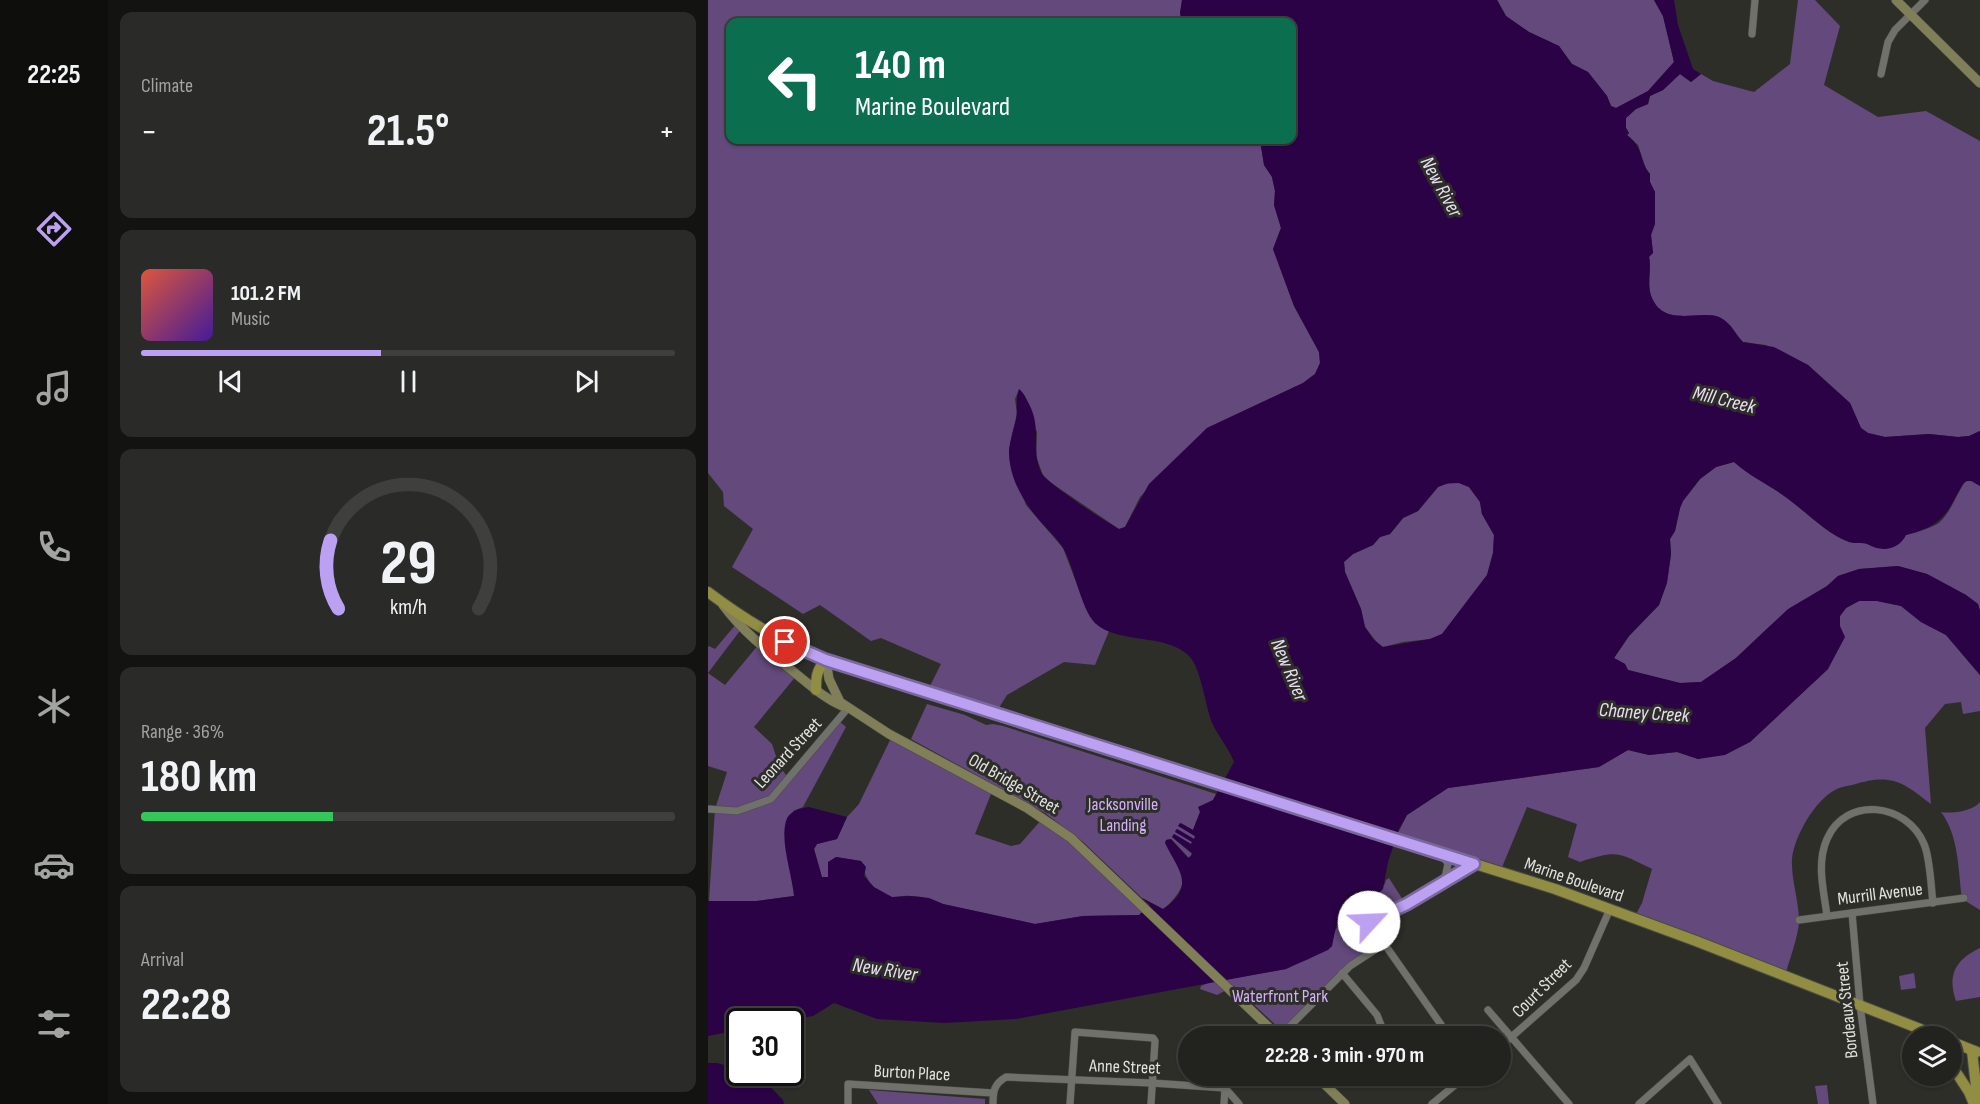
<!DOCTYPE html>
<html lang="en">
<head>
<meta charset="utf-8">
<style>
	:root { --surface:#22221f; --page:#2a2a28; --text:#f1f3f6; --muted:#a2a4a4; --line:#3f3f3d; --accent:#bca0f2 }
	body { margin:0; font-family:"Sofia Sans Condensed",sans-serif; background:var(--page); color:var(--text); height:100vh; display:flex; flex-direction:column; font-size:22px; white-space:nowrap }
	* { box-sizing:border-box; margin:0 }
	p { font-size:20px; color:var(--muted) }
	.icon { flex:none; width:33px; height:33px; fill:none; stroke:currentColor; stroke-width:2; stroke-linecap:round; stroke-linejoin:round }
	.map { position:relative; flex:1; overflow:hidden }
	.side { display:flex; flex-direction:column; gap:12px; padding:12px; background:#131311; width:600px }
	.side>* { flex:none }
	.banner { position:absolute; left:18px; top:18px; width:570px; height:126px; border-radius:12px; box-shadow:0 2px 4px #0004,0 0 0 2px var(--line); background:#0b6e4f; color:#fff; overflow:hidden }
	.buttons { position:absolute; left:1194px; top:1026px; display:grid; gap:12px }
	.buttons a { display:grid; place-items:center; width:60px; height:60px; border-radius:50%; background:var(--surface); box-shadow:0 2px 4px #0004,0 0 0 2px var(--line); font-size:30px }
	.speed { position:absolute; left:18px; top:1008px; display:flex; gap:12px; font-size:30px; font-weight:700; text-align:center }
	.speed>* { display:grid; place-content:center; width:78px; height:78px; border-radius:50%; background:var(--surface); box-shadow:0 2px 4px #0004,0 0 0 2px var(--line); line-height:1 }
	.speed .limit { border:3px solid #111; border-radius:9px; background:#fff; color:#111 }
	.pin { position:absolute; display:grid; place-items:center; width:51px; height:51px; color:#fff; margin:-26px; border:3px solid #fff; border-radius:50%; box-shadow:0 2px 6px #0007 }
	.me { position:absolute; width:66px; margin:-33px; rotate:65deg; stroke-linejoin:round; filter:drop-shadow(0 0 4px #0008) }
	.turn { display:flex; align-items:center; gap:21px; height:126px; padding:0 30px; font-size:27px }
	.turn .icon { width:78px; height:78px; stroke-width:2.5 }
	.turn b { display:block; font-size:42px; line-height:51px }
	.big { font-size:45px; font-weight:700; line-height:1.1 }
	.side .card { flex:1; display:flex; flex-direction:column; justify-content:center; gap:9px; min-width:0; padding:0 21px; border-radius:12px; background:var(--page) }
	.side .dial { align-items:center; gap:0 }
	.dial svg { height:156px; overflow:visible; fill:none; stroke:var(--line); stroke-width:7; stroke-linecap:round; text-anchor:middle }
	.dial text { fill:var(--text); stroke:none }
	.song { display:flex; align-items:center; gap:18px }
	.cover { width:72px; height:72px; border-radius:9px; background:linear-gradient(135deg,hsl(10 70% 55%),hsl(260 70% 35%)) }
	.played { height:6px; border-radius:3px; background:linear-gradient(90deg,var(--accent) 45%,var(--line) 45%) }
	.keys { display:flex; justify-content:space-around; direction:ltr }
	.heat { display:flex; justify-content:space-between; align-items:center; font-size:33px; direction:ltr }
	.charge { height:9px; border-radius:4px; background:linear-gradient(90deg,#34c759 36%,var(--line) 0) }
	.trip { position:absolute; left:470px; top:1026px; width:333px; height:60px; border-radius:30px; background:var(--surface); box-shadow:0 2px 4px #0004,0 0 0 2px var(--line); font-weight:700; line-height:60px; text-align:center }
	main { display:flex; flex:1; min-height:0 }
	.tab-bar { display:flex; flex-direction:column; width:108px; justify-content:space-around; align-items:center; background:#0e0e0c; color:var(--muted) }
	.tab-bar .icon { width:42px; height:42px }
	.tab-bar .current { color:var(--accent) }
	.tab-bar b { font-size:27px; color:var(--text) }
	.map>svg:first-child { display:block }
	.green { fill:#63497c }
	.water { fill:#2c0247; fill-rule:evenodd }
	.lines { fill:none; stroke-linecap:round; stroke-linejoin:round }
	.street-casing { stroke:#4b4b47; stroke-width:8 }
	.secondary-casing { stroke:#4b4b47; stroke-width:10 }
	.primary-casing { stroke:#4b4b47; stroke-width:12 }
	.street { stroke:#71716b; stroke-width:7 }
	.secondary { stroke:#817f57; stroke-width:9 }
	.primary { stroke:#918d43; stroke-width:10 }
	.route-casing { stroke:#7a689d; stroke-width:15 }
	.route { stroke:#bca0f2; stroke-width:10 }
	.labels { text-anchor:middle; dominant-baseline:central; stroke-width:6; stroke-linejoin:round; paint-order:stroke }
	.street-label { font-size:18px; fill:#e2e2df; stroke:#2e2e29 }
	.park-label { font-size:18px; fill:#d5aefd; stroke:#2e2e29 }
	.water-label { font-size:20px; font-style:italic; fill:#e9dff3; stroke:#2e2e29 }
</style>
</head>
<body>
<main>
<nav class="tab-bar">
<b>22:25</b>
<svg class="icon current" aria-label="directions" viewBox="0 0 24 24"><path d="M12 3l9 9-9 9-9-9zM9 14v-3h6M13 9l2 2-2 2"/></svg>
<svg class="icon" aria-label="music" viewBox="0 0 24 24"><path d="M9 18V5l10-2v13"/><circle cx="6" cy="18" r="3"/><circle cx="16" cy="16" r="3"/></svg>
<svg class="icon" aria-label="phone" viewBox="0 0 24 24"><path d="M5 4h4l2 5-3 2q2 4 5 5l2-3 5 2v4C11 20 4 13 5 4z"/></svg>
<svg class="icon" aria-label="climate" viewBox="0 0 24 24"><path d="M12 3v18M4 7l16 10M4 17L20 7"/></svg>
<svg class="icon" aria-label="car" viewBox="0 0 24 24"><path d="M5 17H2v-5l4-1 3-4h7l3 4 3 1v5h-3M9 17h6M6 11h13"/><circle cx="7" cy="17" r="2"/><circle cx="17" cy="17" r="2"/></svg>
<svg class="icon" aria-label="filters" viewBox="0 0 24 24"><path d="M4 7h16M4 17h16"/><circle cx="9" cy="7" r="2"/><circle cx="15" cy="17" r="2"/></svg>
</nav>
<section class="side">
<div class="card"><p>Climate</p>
<div class="heat"><a>−</a><b class="big">21.5°</b><a>+</a></div>
</div>
<div class="card">
<div class="song"><i class="cover"></i><div><b>101.2 FM</b><p>Music</p></div></div>
<div class="played"></div>
<div class="keys"><svg class="icon" aria-label="previous" viewBox="0 0 24 24"><path d="M18 5L8 12l10 7zM5 5v14"/></svg><svg class="icon" aria-label="pause" viewBox="0 0 24 24"><path d="M8 5v14M16 5v14"/></svg><svg class="icon" aria-label="next" viewBox="0 0 24 24"><path d="M6 5l10 7-10 7zM19 5v14"/></svg></div>
</div>
<div class="card dial"><svg viewBox="0 0 100 80">
<path d="M14 69A42 42 0 1 1 86 69"/>
<path d="M14 69A42 42 0 0 1 10 34" stroke="#bca0f2"/>
<text x="50" y="56" font-size="32" font-weight="700">29</text>
<text x="50" y="72" font-size="11">km/h</text>
</svg></div>
<div class="card"><p>Range · 36%</p><b class="big">180 km</b><div class="charge"></div></div>
<div class="card"><p>Arrival</p><b class="big">22:28</b></div>
</section>
<div class="map">
<svg width="1272" height="1104" viewBox="0 0 1272 1104">
	<rect width="100%" height="100%" fill="#2e2e29"/>
	<g class="green">
		<polygon points="0,0 474,0 472,13 474,22 22,22 22,140 552,140 556,165 564,177 567,191 566,205 573,228 565,249 586,306 611,352 612,363 607,374 595,383 499,428 432,497 417,527 411,529 336,478 328,456 329,432 311,390 307,399 309,413 301,449 302,462 318,505 355,548 378,608 387,623 401,631 387,665 356,662 299,695 287,714 219,692 233,664 173,638 163,641 112,605 95,614 24,567 45,529 16,506 15,492 0,473"/>
		<polygon points="789,0 946,0 955,16 966,62 940,91 908,108 903,106 899,96 880,72 864,64 851,46 821,32 798,16"/>
		<path d="M1090,0H1107L1132,26L1116,85L1170,117L1218,111L1272,141V431L1261,436L1250,437L1221,434L1177,437L1160,433L1153,428L1142,403L1100,365L1058,345L1035,342C1027,334 1023,324 1013,318C995,308 957,329 944,298C938,285 944,270 941,256L945,253L943,235L947,218V192L942,182V174L938,169L930,145L919,135L921,133L918,128V118L928,109L940,104L942,96L955,90L972,74L983,82L993,74L1005,81L1046,92L1082,64Z"/>
		<path d="M1026,462C1041,475 1059,484 1075,495C1095,509 1120,536 1143,542C1158,546 1220,532 1232,522C1243,511 1248,496 1256,483L1261,480L1272,486V611L1270,604L1258,595L1219,574L1190,566L1151,569L1130,576L1119,586L1062,626L1028,658L993,682L972,683L920,670L917,664L906,658L921,636L951,605L959,582L963,554L962,539L967,531L972,508L975,501L992,479L1008,467Z"/>
		<polygon points="751,483 761,487 772,502 774,514 786,535 785,553 779,575 734,634 722,639 695,642 675,647 671,645 657,627 653,609 637,572 636,562 645,554 665,545 672,537 682,534 695,518 710,511 730,487 735,484"/>
		<path d="M1151,601H1169L1193,606L1213,622L1238,635L1272,675V711L1255,714L1253,702L1237,704L1217,728L1223,804C1193,781 1183,773 1144,785C1139,786 1132,787 1127,790C1107,800 1086,837 1084,859C1083,878 1090,898 1091,918C1092,932 1081,961 1077,976L926,918L934,903L944,869C909,852 910,850 872,862L860,857L869,824L819,807L792,872L687,839L699,815L740,788L891,767L920,750L941,755L969,752L990,759L1042,742L1120,669L1132,626V616L1138,608Z"/>
		<polygon points="29,623 34,628 0,673 0,647 1,646 7,649"/>
		<polygon points="51,644 89,675 46,727 64,744 71,765 80,778 130,720 138,727 95,807 85,811 86,896 49,901 1,901 7,809 19,772 0,766 0,673 17,685"/>
		<path d="M219,704L257,715L278,725L285,724L295,726L508,794L505,800L492,812L485,830L473,823L471,826L488,837L486,839L469,829L467,831L484,842L483,844L466,834L464,837L484,854L481,858L463,839L458,840C462,861 486,873 468,896C464,901 460,906 455,909L434,898L374,841L337,813L203,739Z"/>
		<path d="M184,736L285,789L267,834L303,846L312,844L335,818L438,909L431,915L375,916L327,924L235,904C224,899 214,896 202,896C195,895 188,898 182,897C164,892 157,877 153,861L128,857L120,877L114,878L106,849L109,844L129,839L139,817L151,804Z"/>
		<path d="M1272,802V910L1254,899C1250,869 1251,836 1233,812C1244,814 1265,811 1272,802Z"/>
		<path d="M681,878L695,900L653,921L668,942V946C628,971 606,998 573,1030L526,986L509,995L492,989L493,986L502,982L578,969L585,965L601,959L624,946C625,916 656,900 677,884L678,880Z"/>
		<path d="M1272,948V997L1248,1001C1239,975 1247,960 1272,948Z"/>
		<polygon points="1206,973 1208,988 1193,990 1191,976"/>
		<polygon points="1119,1085 1121,1104 1110,1104 1107,1086"/>
		<polygon points="161,1090 277,1099 277,1104 170,1104"/>
	</g>
	<g class="water">
		<path d="M474,0H789L798,16L821,32L851,46L864,64L880,72L899,96L903,106L908,108L940,91L966,62L955,16L946,0H966L970,25L985,69L993,74L983,82L972,74L955,90L942,96L940,104L928,109L918,118V128L921,133L919,135C937,149 930,159 942,174V182L947,192V224L943,235L945,253L941,257C944,270 938,285 944,298C957,329 994,308 1013,318C1024,324 1027,334 1035,342L1066,347L1100,365L1142,403L1153,428L1160,433L1177,437L1221,434L1250,437L1261,436L1272,431V486L1264,481H1258C1252,487 1249,495 1245,502C1234,523 1221,529 1198,535C1190,551 1173,552 1159,544C1154,542 1147,544 1141,542C1117,533 1097,510 1076,496C1060,484 1041,476 1026,462L1008,467L992,479L975,501L972,508L967,531L962,539L963,554L959,583L951,605L921,636L906,658L917,664L920,670L972,683L993,682L1028,658L1080,609L1119,586L1130,576L1151,569L1190,566L1219,574L1258,595L1270,604L1272,611V675L1238,635L1213,622L1193,606L1169,601H1151L1138,608L1132,616V626L1137,637L1120,669L1042,742L1017,755L990,759L969,752L941,755L920,750L891,767L740,788L699,815L691,829L680,862L675,889L669,895L649,904L637,916L628,926L624,946L620,950L578,969L308,1019L236,1023L169,1019L126,1003L105,1016L76,1021L32,1022L31,1030L0,1036V901H49L86,896C84,874 72,842 78,821C81,811 92,808 101,807L139,817L129,839L109,844L106,849L114,877H120V862L128,857L153,861L158,867L156,876L166,887L184,897L202,896L221,898L235,904L327,924L375,916L431,915L442,905L434,898L455,909C489,886 470,870 457,843L458,840L463,839L480,858L483,856L484,853L464,837L466,834L483,844L484,842L467,832L469,829L486,839L487,836L470,826L472,823L485,830L492,812L490,807L505,800L526,762C520,747 510,736 504,723C497,705 493,666 480,655C457,633 408,644 387,623C373,609 366,566 355,548C349,538 339,529 331,520C315,501 301,478 301,451C302,441 305,430 308,420C310,409 307,400 311,389C316,393 318,398 321,404C334,428 323,450 333,472C338,483 398,522 411,529L417,527L441,484L499,428L595,383L607,374L612,363L611,352L586,306L565,249L573,228L566,205L567,191L564,177L556,165L552,140H584V22H474L472,13ZM741,483H751L761,487L772,502L774,514L786,535L785,553L779,575L734,634L722,639L675,647L665,639L657,627L653,609L637,572L636,562L645,554L665,545L672,537L682,534L695,518L710,511L730,487Z"/>
		<path d="M0,1063H9L31,1069L32,1072C51,1072 62,1087 75,1100L76,1104H0Z"/>
	</g>
	<g class="lines">
		<g class="street-casing">
			<g id="street">
				<polyline points="1044,34 1047,0"/>
				<polyline points="1173,74 1180,42 1187,30 1217,0"/>
				<polyline points="0,809 29,811 63,799 140,708"/>
				<polyline points="734,854 740,864 736,882"/>
				<polyline points="1144,913 1152,1005 1165,1104"/>
				<path d="M1119,916C1116,891 1108,864 1119,839C1138,795 1199,803 1216,844C1222,857 1223,887 1225,903"/>
				<polyline points="1091,920 1256,898"/>
				<polyline points="634,973 669,1015 675,1030 681,1036"/>
				<polyline points="780,1010 861,1104"/>
				<polyline points="572,1036 642,966 676,944"/>
				<polyline points="668,1036 675,1030"/>
				<polyline points="741,1036 661,922 699,905 766,865"/>
				<polyline points="792,1047 868,980 876,968 902,909"/>
				<polyline points="517,1088 531,1104"/>
				<polyline points="140,1104 140,1084 285,1093"/>
				<path d="M285,1104C285,1091 286,1084 298,1077L444,1083L517,1088L530,1076"/>
				<polyline points="362,1104 367,1032 445,1038 447,1041 443,1104"/>
				<polyline points="516,1104 517,1088"/>
				<polyline points="724,1104 758,1076"/>
				<polyline points="931,1104 982,1059 1010,1104"/>
			</g>
		</g>
		<g class="secondary-casing">
			<g id="secondary">
				<polyline points="1188,0 1272,83"/>
				<path d="M15,605C35,632 61,652 87,673C102,685 116,698 134,706"/>
				<polyline points="118,660 121,679 132,702 181,734 319,808 363,838 570,1036"/>
				<polyline points="608,1076 637,1104"/>
			</g>
		</g>
		<g class="primary-casing">
			<g id="primary">
				<path d="M0,592C37,620 75,643 118,660L847,889L988,941L1230,1036"/>
				<path d="M108,690C108,678 108,670 118,660"/>
				<polyline points="1244,1042 1269,1052"/>
				<polyline points="1264,1051 1270,1104"/>
				<polyline points="1244,1066 1261,1092 1266,1104"/>
			</g>
		</g>
		<use href="#street" class="street"/>
		<use href="#secondary" class="secondary"/>
		<use href="#primary" class="primary"/>
	</g>
	<g class="lines">
		<g class="route-casing">
			<polyline id="route" points="77,642 118,660 766,864 699,904 661,922"/>
		</g>
		<use href="#route" class="route"/>
	</g>
	<g class="labels">
		<g class="street-label">
			<text transform="translate(80 753) rotate(-47)">Leonard Street</text>
			<text transform="translate(306 784) rotate(30)">Old Bridge Street</text>
			<text transform="translate(866 880) rotate(19)">Marine Boulevard</text>
			<text transform="translate(1172 894) rotate(-7)">Murrill Avenue</text>
			<text transform="translate(834 988) rotate(-45)">Court Street</text>
			<text transform="translate(1139 1010) rotate(-96)">Bordeaux Street</text>
			<text transform="translate(417 1067) rotate(2)">Anne Street</text>
			<text transform="translate(204 1073) rotate(3)">Burton Place</text>
		</g>
		<g class="park-label">
			<text x="415" y="804">Jacksonville<tspan x="415" dy="21">Landing</tspan></text>
			<text x="572" y="996">Waterfront Park</text>
		</g>
		<g class="water-label">
			<text transform="translate(733 187) rotate(61)">New River</text>
			<text transform="translate(1016 400) rotate(14)">Mill Creek</text>
			<text transform="translate(581 670) rotate(67)">New River</text>
			<text transform="translate(936 713) rotate(4)">Chaney Creek</text>
			<text transform="translate(177 970) rotate(9)">New River</text>
		</g>
	</g>
</svg>
<div class="buttons">
<a><svg class="icon" aria-label="layers" viewBox="0 0 24 24"><path d="M12 4l9 5-9 5-9-5zM3 14l9 5 9-5"/></svg></a>
</div>
<div class="speed"><div class="limit">30</div></div>
<div class="pin" style="left:77px;top:642px;background:#d93025"><svg class="icon" aria-label="arrive" viewBox="0 0 24 24"><path d="M6 21V4h12l-3 4 3 4H6"/></svg></div>
<svg class="me" style="left:661px;top:922px" viewBox="-20 -20 40 40"><circle r="19" fill="#fff"/><path d="M0-13L10 11 0 6-10 11z" fill="#bca0f2"/></svg>
<div class="trip">22:28 · 3 min · 970 m</div>
<div class="banner">
<div class="turn"><svg class="icon" aria-label="left" viewBox="0 0 24 24"><path d="M17 20v-9H6M10 6l-5 5 5 5"/></svg><div><b>140 m</b>Marine Boulevard</div></div>
</div>
</div>
</main>
</body>
</html>
